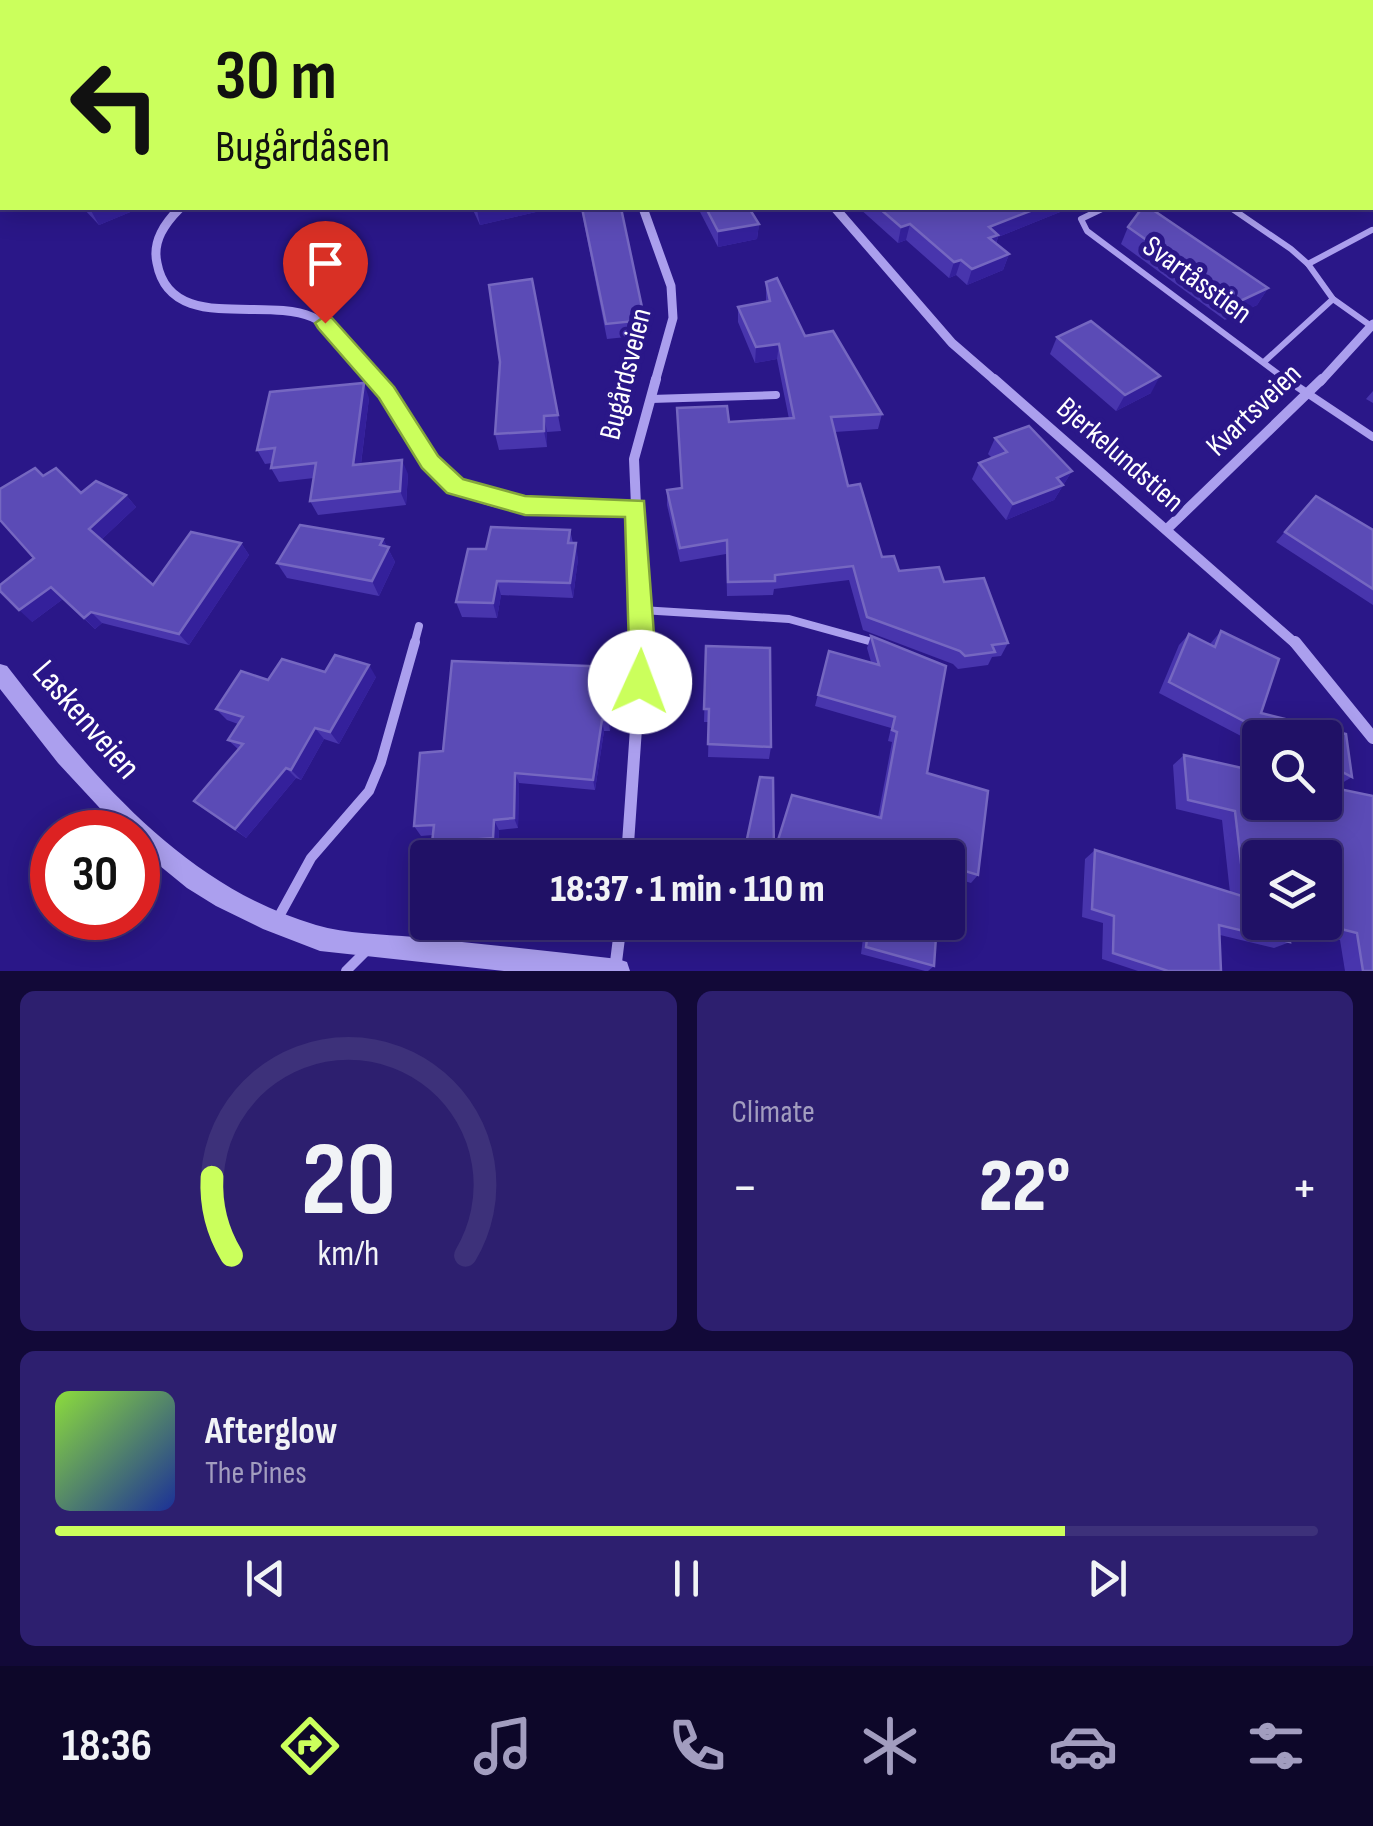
<!DOCTYPE html>
<html lang="en">
<head>
<meta charset="utf-8">
<style>
	:root { --surface:#201166; --page:#2d1f6f; --text:#f1f3f6; --muted:#a29dbf; --line:#3d317a; --accent:#cbff5c }
	body { margin:0; font-family:"Sofia Sans Condensed",sans-serif; background:var(--page); color:var(--text); height:100vh; display:flex; flex-direction:column; font-size:38px; white-space:nowrap }
	* { box-sizing:border-box; margin:0 }
	p { font-size:32px; color:var(--muted) }
	.icon { flex:none; width:55px; height:55px; fill:none; stroke:currentColor; stroke-width:2; stroke-linecap:round; stroke-linejoin:round }
	.map { position:relative; height:971px; overflow:hidden }
	.drawer { display:flex; flex-direction:column; gap:20px; padding:20px; background:#120938; flex:1 }
	.drawer>* { flex:none }
	.banner { position:absolute; left:0px; top:0px; width:1375px; height:210px; box-shadow:0 5px 25px #0003,0 0 0 2px var(--line); background:#cbff5c; color:#111; overflow:hidden }
	.fabs { position:absolute; left:1242px; top:720px; display:grid; gap:20px }
	.fabs a { display:grid; place-items:center; width:100px; height:100px; border-radius:10px; background:var(--surface); box-shadow:0 5px 25px #0003,0 0 0 2px var(--line); font-size:50px }
	.speed { position:absolute; left:30px; top:810px; display:flex; gap:20px; font-size:50px; font-weight:700; text-align:center }
	.speed>* { display:grid; place-content:center; width:130px; height:130px; border-radius:50%; background:var(--surface); box-shadow:0 5px 25px #0003,0 0 0 2px var(--line); line-height:1 }
	.speed .limit { border:15px solid #d22; background:#fff; color:#111 }
	.pin { position:absolute; display:grid; place-items:center; width:85px; height:85px; color:#fff; margin:-102px -42px; border-radius:50% 50% 50% 0; rotate:-45deg; box-shadow:0 0 10px #0007 }
	.pin .icon { rotate:45deg }
	.me { position:absolute; width:110px; margin:-55px; rotate:2deg; stroke-linejoin:round; filter:drop-shadow(0 0 8px #0008) }
	.turn { display:flex; align-items:center; gap:35px; height:210px; padding:0 50px; font-size:45px }
	.turn .icon { width:130px; height:130px; stroke-width:2.5 }
	.turn b { display:block; font-size:70px; line-height:85px }
	.big { font-size:75px; font-weight:800; line-height:1.1 }
	.drawer .card { flex:1; display:flex; flex-direction:column; justify-content:center; gap:15px; min-width:0; padding:0 35px; border-radius:15px; background:var(--page) }
	.drawer .dial { align-items:center; gap:0 }
	.dial svg { height:260px; overflow:visible; fill:none; stroke:var(--line); stroke-width:7; stroke-linecap:round; text-anchor:middle }
	.dial text { fill:var(--text); stroke:none }
	.song { display:flex; align-items:center; gap:30px }
	.cover { width:120px; height:120px; border-radius:15px; background:linear-gradient(135deg,hsl(90 70% 55%),hsl(230 70% 35%)) }
	.played { height:10px; border-radius:5px; background:linear-gradient(90deg,var(--accent) 80%,var(--line) 80%) }
	.keys { display:flex; justify-content:space-around; direction:ltr }
	.heat { display:flex; justify-content:space-between; align-items:center; font-size:55px; direction:ltr }
	.drawer .tiles { flex:1; display:grid; gap:20px; grid-template-columns:1fr 1fr }
	.card:last-child { grid-column:span 2 }
	.trip { position:absolute; left:410px; top:840px; width:555px; height:100px; border-radius:10px; background:var(--surface); box-shadow:0 5px 25px #0003,0 0 0 2px var(--line); font-weight:800; line-height:100px; text-align:center }
	.tab-bar { display:flex; height:160px; justify-content:space-around; align-items:center; background:#0d0729; color:var(--muted) }
	.tab-bar .icon { width:70px; height:70px }
	.tab-bar .active { color:var(--accent) }
	.tab-bar b { font-size:45px; color:var(--text) }
	.map>svg:first-child { display:block }
	.lines { fill:none; stroke-linecap:round; stroke-linejoin:round }
	.service-far2 { stroke:#ab9fee; stroke-width:6 }
	.service-far1 { stroke:#ab9fee; stroke-width:8 }
	.service { stroke:#ab9fee; stroke-width:10 }
	.minor-far2 { stroke:#ab9fee; stroke-width:9 }
	.minor-far1 { stroke:#ab9fee; stroke-width:10 }
	.minor { stroke:#ab9fee; stroke-width:12 }
	.tertiary { fill:#ab9fee; fill-rule:evenodd }
	.wall { fill:#4835ad; fill-rule:evenodd }
	.shaded-wall { fill:#34209b }
	.building { fill:#5b4bb6; stroke:#7567c1; stroke-width:2.5 }
	.route { fill:#cbff5c; stroke:#84a63c; stroke-width:2.5 }
	.labels { text-anchor:middle; dominant-baseline:central; stroke-width:10; stroke-linejoin:round; paint-order:stroke }
	.street-label { font-size:30px; fill:#fff; stroke:#2a1788 }
	.near-street-label { font-size:35px; fill:#fff; stroke:#2a1788 }
</style>
</head>
<body>
<div class="map">
<svg width="1373" height="971" viewBox="0 0 1373 971">
	<rect width="100%" height="100%" fill="#2a1788"/>
	<g class="lines">
		<g class="service-far2">
			<polyline points="1104,208 1081,219 1087,231 1289,382"/>
			<polyline points="1231,208 1291,249 1308,264 1333,299 1371,326"/>
			<polyline points="1308,264 1372,230"/>
			<polyline points="1265,361 1333,299"/>
		</g>
		<g class="service-far1">
			<polyline points="1286,379 1373,437"/>
			<polyline points="651,399 776,395"/>
			<polyline points="641,610 789,619 876,643"/>
			<polyline points="414,645 419,626"/>
		</g>
		<g class="service">
			<polyline points="277,920 311,858 369,791 381,762 415,642"/>
			<polyline points="346,971 367,950"/>
		</g>
		<g class="minor-far2">
			<path d="M180,208C165,223 152,241 157,263C170,334 264,296 312,317C340,329 359,357 378,382"/>
			<polyline points="643,208 671,286 673,318 655,382"/>
			<polyline points="835,208 952,343 997,382"/>
			<polyline points="1320,382 1373,324"/>
		</g>
		<g class="minor-far1">
			<path d="M376,379C398,408 412,442 436,469C482,521 574,508 636,508"/>
			<polyline points="994,379 1297,645"/>
			<polyline points="1167,529 1322,379"/>
			<polyline points="642,645 634,459 656,379"/>
		</g>
		<g class="minor">
			<polyline points="1295,642 1373,738"/>
			<polyline points="627,858 642,642"/>
			<polyline points="615,970 621,922"/>
		</g>
		<path class="tertiary" d="M0,664L7,666C90,773 182,886 316,925C346,934 383,934 414,937C482,944 550,951 618,959L627,962L630,971H504L320,951L263,929L216,906L187,888L138,848V832H122L58,763L0,689Z"/>
	</g>
	<g class="wall">
		<polygon points="645,0 1373,0 1373,135 1372,2 648,2"/>
		<polygon points="83,208 140,208 99,225"/>
		<polygon points="472,208 553,208 480,225"/>
		<polygon points="581,208 621,208 643,312 644,327 636,328 636,336 607,339"/>
		<polygon points="698,208 749,208 759,224 757,239 718,247"/>
		<polygon points="859,208 1070,208 998,237 996,244 1009,254 1003,270 967,285 956,275 949,278 906,240 898,243"/>
		<polygon points="1128,227 1268,288 1257,305 1225,320 1121,244"/>
		<polygon points="532,279 561,431 547,432 547,447 499,450 495,434"/>
		<polygon points="766,282 805,336 882,414 878,429 835,432 848,486 882,557 899,571 944,582 1008,643 1001,656 992,657 988,665 958,669 953,664 863,630 849,580 774,589 773,595 727,596 726,554 680,562 667,505 667,490 681,488 677,408 729,422 789,419 777,359 755,363 738,322 738,307 766,302"/>
		<polygon points="1057,337 1151,393 1116,411 1050,354"/>
		<polygon points="1373,391 1373,403 1366,399"/>
		<polygon points="369,398 361,464 408,474 406,505 318,515 310,501 314,478 279,482 271,468 272,463 265,464 257,450"/>
		<polygon points="995,438 1072,471 1054,500 1006,520 972,479 979,463 992,458 988,454"/>
		<polygon points="81,493 126,495 136,507 101,540 153,585 241,543 249,555 189,645 102,623 95,629 63,599 32,622 34,558"/>
		<polygon points="1316,496 1372,529 1373,528 1373,605 1276,542"/>
		<polygon points="570,530 573,543 578,559 573,598 501,595 497,618 462,617 456,602 486,549"/>
		<polygon points="383,539 395,562 379,596 287,578 277,563"/>
		<polygon points="1221,631 1279,659 1261,713 1346,734 1352,777 1337,786 1325,780 1325,738 1260,738 1260,746 1159,693 1179,645 1189,634 1210,644"/>
		<polygon points="871,636 927,773 978,875 971,883 948,876 948,858 774,853 878,817 892,742 888,741 891,728 815,706 829,651 871,662 867,648"/>
		<polygon points="706,646 771,747 769,759 708,757 709,722 704,722"/>
		<polygon points="614,667 615,679 610,731 604,731 595,790 519,783 518,828 499,830 498,847 439,853 432,843 433,835 421,836 414,826 443,751"/>
		<polygon points="325,672 376,677 339,744 324,739 301,780 296,778 246,838 194,801 239,750 228,740 238,724 227,720 216,709 268,680"/>
		<path d="M1184,755L1325,802L1373,971H1345L1340,940L1287,927L1290,942L1274,948L1220,935L1221,971H1138L1102,959L1103,923L1082,917L1085,859L1095,850L1230,893L1222,820L1176,809L1173,765ZM1325,858V922H1260Z"/>
		<polygon points="865,922 937,922 934,966 928,971 925,971 861,954"/>
	</g>
	<g class="shaded-wall">
		<polygon points="501,0 571,0 571,1 502,2"/>
		<polygon points="2,104 2,134 0,135 0,105"/>
		<polygon points="93,208 140,208 99,225 90,209"/>
		<polygon points="485,208 553,208 480,225 477,210"/>
		<polygon points="1038,208 1070,208 998,237 993,250 984,243 989,227"/>
		<polygon points="759,224 757,239 718,247 718,231"/>
		<polygon points="910,224 906,240 898,243 901,227"/>
		<polygon points="1009,254 1003,270 967,285 972,269"/>
		<polygon points="961,260 956,275 949,278 954,262"/>
		<polygon points="1268,288 1257,305 1225,320 1236,303"/>
		<polygon points="779,344 777,359 755,363 756,347"/>
		<polygon points="1160,376 1151,393 1116,411 1125,395"/>
		<polygon points="364,383 369,398 359,479 353,465"/>
		<polygon points="544,416 547,432 547,447 544,431"/>
		<polygon points="402,460 408,474 406,505 400,491"/>
		<polygon points="1072,471 1054,500 1006,520 1013,504 1057,478"/>
		<polygon points="126,495 136,507 100,541 89,529"/>
		<polygon points="383,539 395,562 379,596 372,581 380,545"/>
		<polygon points="241,543 249,555 189,645 179,634"/>
		<polygon points="576,543 578,559 573,598 570,583"/>
		<polygon points="497,581 501,595 497,618 493,603"/>
		<polygon points="51,587 63,599 32,622 19,610"/>
		<polygon points="91,612 102,623 95,629 84,618"/>
		<polygon points="369,665 376,677 339,744 330,732"/>
		<polygon points="614,667 615,679 610,731 608,720"/>
		<polygon points="602,720 604,731 595,790 593,780"/>
		<polygon points="315,728 324,739 301,780 291,770"/>
		<polygon points="286,768 296,778 246,838 235,829"/>
		<polygon points="515,773 519,783 518,828 514,818"/>
		<polygon points="494,820 499,830 498,847 493,838"/>
	</g>
	<g class="building">
		<polygon points="307,0 502,0 504,2 436,2 436,1 432,2 297,2"/>
		<polygon points="576,0 645,0 646,2 578,2"/>
		<polygon points="664,0 1373,0 1373,103 1372,2 667,2"/>
		<polygon points="2,51 2,104 0,105 0,52"/>
		<polygon points="582,208 621,208 643,312 634,312 635,321 606,324"/>
		<polygon points="706,208 749,208 759,224 718,231"/>
		<polygon points="879,208 1038,208 989,227 998,235 989,238 1009,254 972,269 961,260 954,262 910,224 901,227"/>
		<polygon points="1142,208 1150,208 1268,288 1236,303 1128,227"/>
		<polygon points="777,278 805,336 833,331 882,414 831,417 848,486 860,484 882,557 894,556 899,571 939,567 944,582 984,578 1008,643 992,645 995,652 965,656 960,651 867,617 853,566 775,575 775,581 728,582 727,540 680,548 667,490 682,488 677,408 727,406 729,422 794,418 779,344 756,347 738,307 770,301 766,282"/>
		<polygon points="532,279 558,415 544,416 544,431 495,434 500,362 489,285"/>
		<polygon points="1091,321 1160,376 1125,395 1057,337"/>
		<polygon points="364,383 353,465 402,460 400,491 310,501 316,463 271,468 275,448 257,450 270,392"/>
		<polygon points="1029,426 1072,471 1057,478 1063,485 1013,504 979,463 1007,452 995,438"/>
		<polygon points="35,468 43,476 56,468 81,493 96,481 126,495 89,529 153,585 191,532 241,543 179,634 91,612 84,618 51,587 19,610 0,591 0,585 34,558 0,520 0,489"/>
		<polygon points="1316,496 1373,530 1373,589 1285,532"/>
		<polygon points="300,525 383,539 380,545 389,547 372,581 277,563"/>
		<polygon points="491,527 570,530 568,543 576,543 570,583 497,581 493,603 456,602 468,549 486,549"/>
		<polygon points="1221,631 1279,659 1261,713 1346,734 1352,777 1325,763 1325,738 1276,738 1169,682 1189,634 1215,647"/>
		<polygon points="871,636 946,666 927,773 988,791 978,875 948,866 948,858 743,858 760,777 773,778 774,853 792,795 881,818 897,732 892,730 895,717 818,695 829,651 879,665"/>
		<polygon points="706,646 770,648 771,747 708,744 709,709 704,709"/>
		<polygon points="335,655 369,665 330,732 315,728 291,770 286,768 235,829 194,801 243,744 228,740 243,717 216,709 241,671 268,680 282,659 325,672"/>
		<polygon points="452,661 614,667 608,720 602,720 593,780 515,773 514,818 494,820 493,838 432,843 434,825 414,826 420,753 443,751"/>
		<polygon points="1184,755 1260,772 1260,802 1325,802 1325,786 1373,796 1373,971 1363,971 1357,933 1313,922 1325,922 1325,858 1260,858 1260,922 1287,922 1290,942 1219,925 1221,971 1168,971 1113,953 1114,916 1092,909 1095,850 1245,897 1235,811 1188,800"/>
		<polygon points="869,922 937,922 934,966 866,947"/>
	</g>
	<polygon class="route" points="325,316 332,318 394,387 438,456 463,479 525,496 644,501 655,648 649,691 640,695 630,691 626,682 629,648 625,517 525,515 447,493 422,468 379,398 318,328 315,323"/>
	<g class="labels">
		<g class="street-label">
			<text transform="translate(1197 280) rotate(36)">Svartåsstien</text>
			<text transform="translate(626 374) rotate(-76)">Bugårdsveien</text>
			<text transform="translate(1254 410) rotate(-44)">Kvartsveien</text>
			<text transform="translate(1120 455) rotate(41)">Bjerkelundstien</text>
		</g>
		<g class="near-street-label">
			<text transform="translate(86 720) rotate(49)">Laskenveien</text>
		</g>
	</g>
</svg>
<div class="fabs">
<a><svg class="icon" aria-label="search" viewBox="0 0 24 24"><circle cx="10" cy="10" r="6"/><path d="M15 15l6 6"/></svg></a>
<a><svg class="icon" aria-label="layers" viewBox="0 0 24 24"><path d="M12 4l9 5-9 5-9-5zM3 14l9 5 9-5"/></svg></a>
</div>
<div class="speed"><div class="limit">30</div></div>
<div class="pin" style="left:325px;top:323px;background:#d93025"><svg class="icon" aria-label="arrive" viewBox="0 0 24 24"><path d="M6 21V4h12l-3 4 3 4H6"/></svg></div>
<svg class="me" style="left:640px;top:682px" viewBox="-20 -20 40 40"><circle r="19" fill="#fff"/><path d="M0-13L10 11 0 6-10 11z" fill="#cbff5c"/></svg>
<div class="trip">18:37 · 1 min · 110 m</div>
<div class="banner">
<div class="turn"><svg class="icon" aria-label="left" viewBox="0 0 24 24"><path d="M17 20v-9H6M10 6l-5 5 5 5"/></svg><div><b>30 m</b>Bugårdåsen</div></div>
</div>
</div>
<section class="drawer">
<div class="tiles">
<div class="card dial"><svg viewBox="0 0 100 80">
<path d="M14 69A42 42 0 1 1 86 69"/>
<path d="M14 69A42 42 0 0 1 8 45" stroke="#cbff5c"/>
<text x="50" y="56" font-size="32" font-weight="700">20</text>
<text x="50" y="72" font-size="11">km/h</text>
</svg></div>
<div class="card"><p>Climate</p>
<div class="heat"><a>−</a><b class="big">22°</b><a>+</a></div>
</div>
<div class="card">
<div class="song"><i class="cover"></i><div><b>Afterglow</b><p>The Pines</p></div></div>
<div class="played"></div>
<div class="keys"><svg class="icon" aria-label="previous" viewBox="0 0 24 24"><path d="M18 5L8 12l10 7zM5 5v14"/></svg><svg class="icon" aria-label="pause" viewBox="0 0 24 24"><path d="M8 5v14M16 5v14"/></svg><svg class="icon" aria-label="next" viewBox="0 0 24 24"><path d="M6 5l10 7-10 7zM19 5v14"/></svg></div>
</div>
</div>
</section>
<nav class="tab-bar">
<b>18:36</b>
<svg class="icon active" aria-label="directions" viewBox="0 0 24 24"><path d="M12 3l9 9-9 9-9-9zM9 14v-3h6M13 9l2 2-2 2"/></svg>
<svg class="icon" aria-label="music" viewBox="0 0 24 24"><path d="M9 18V5l10-2v13"/><circle cx="6" cy="18" r="3"/><circle cx="16" cy="16" r="3"/></svg>
<svg class="icon" aria-label="phone" viewBox="0 0 24 24"><path d="M5 4h4l2 5-3 2q2 4 5 5l2-3 5 2v4C11 20 4 13 5 4z"/></svg>
<svg class="icon" aria-label="climate" viewBox="0 0 24 24"><path d="M12 3v18M4 7l16 10M4 17L20 7"/></svg>
<svg class="icon" aria-label="car" viewBox="0 0 24 24"><path d="M5 17H2v-5l4-1 3-4h7l3 4 3 1v5h-3M9 17h6M6 11h13"/><circle cx="7" cy="17" r="2"/><circle cx="17" cy="17" r="2"/></svg>
<svg class="icon" aria-label="filters" viewBox="0 0 24 24"><path d="M4 7h16M4 17h16"/><circle cx="9" cy="7" r="2"/><circle cx="15" cy="17" r="2"/></svg>
</nav>
</body>
</html>
